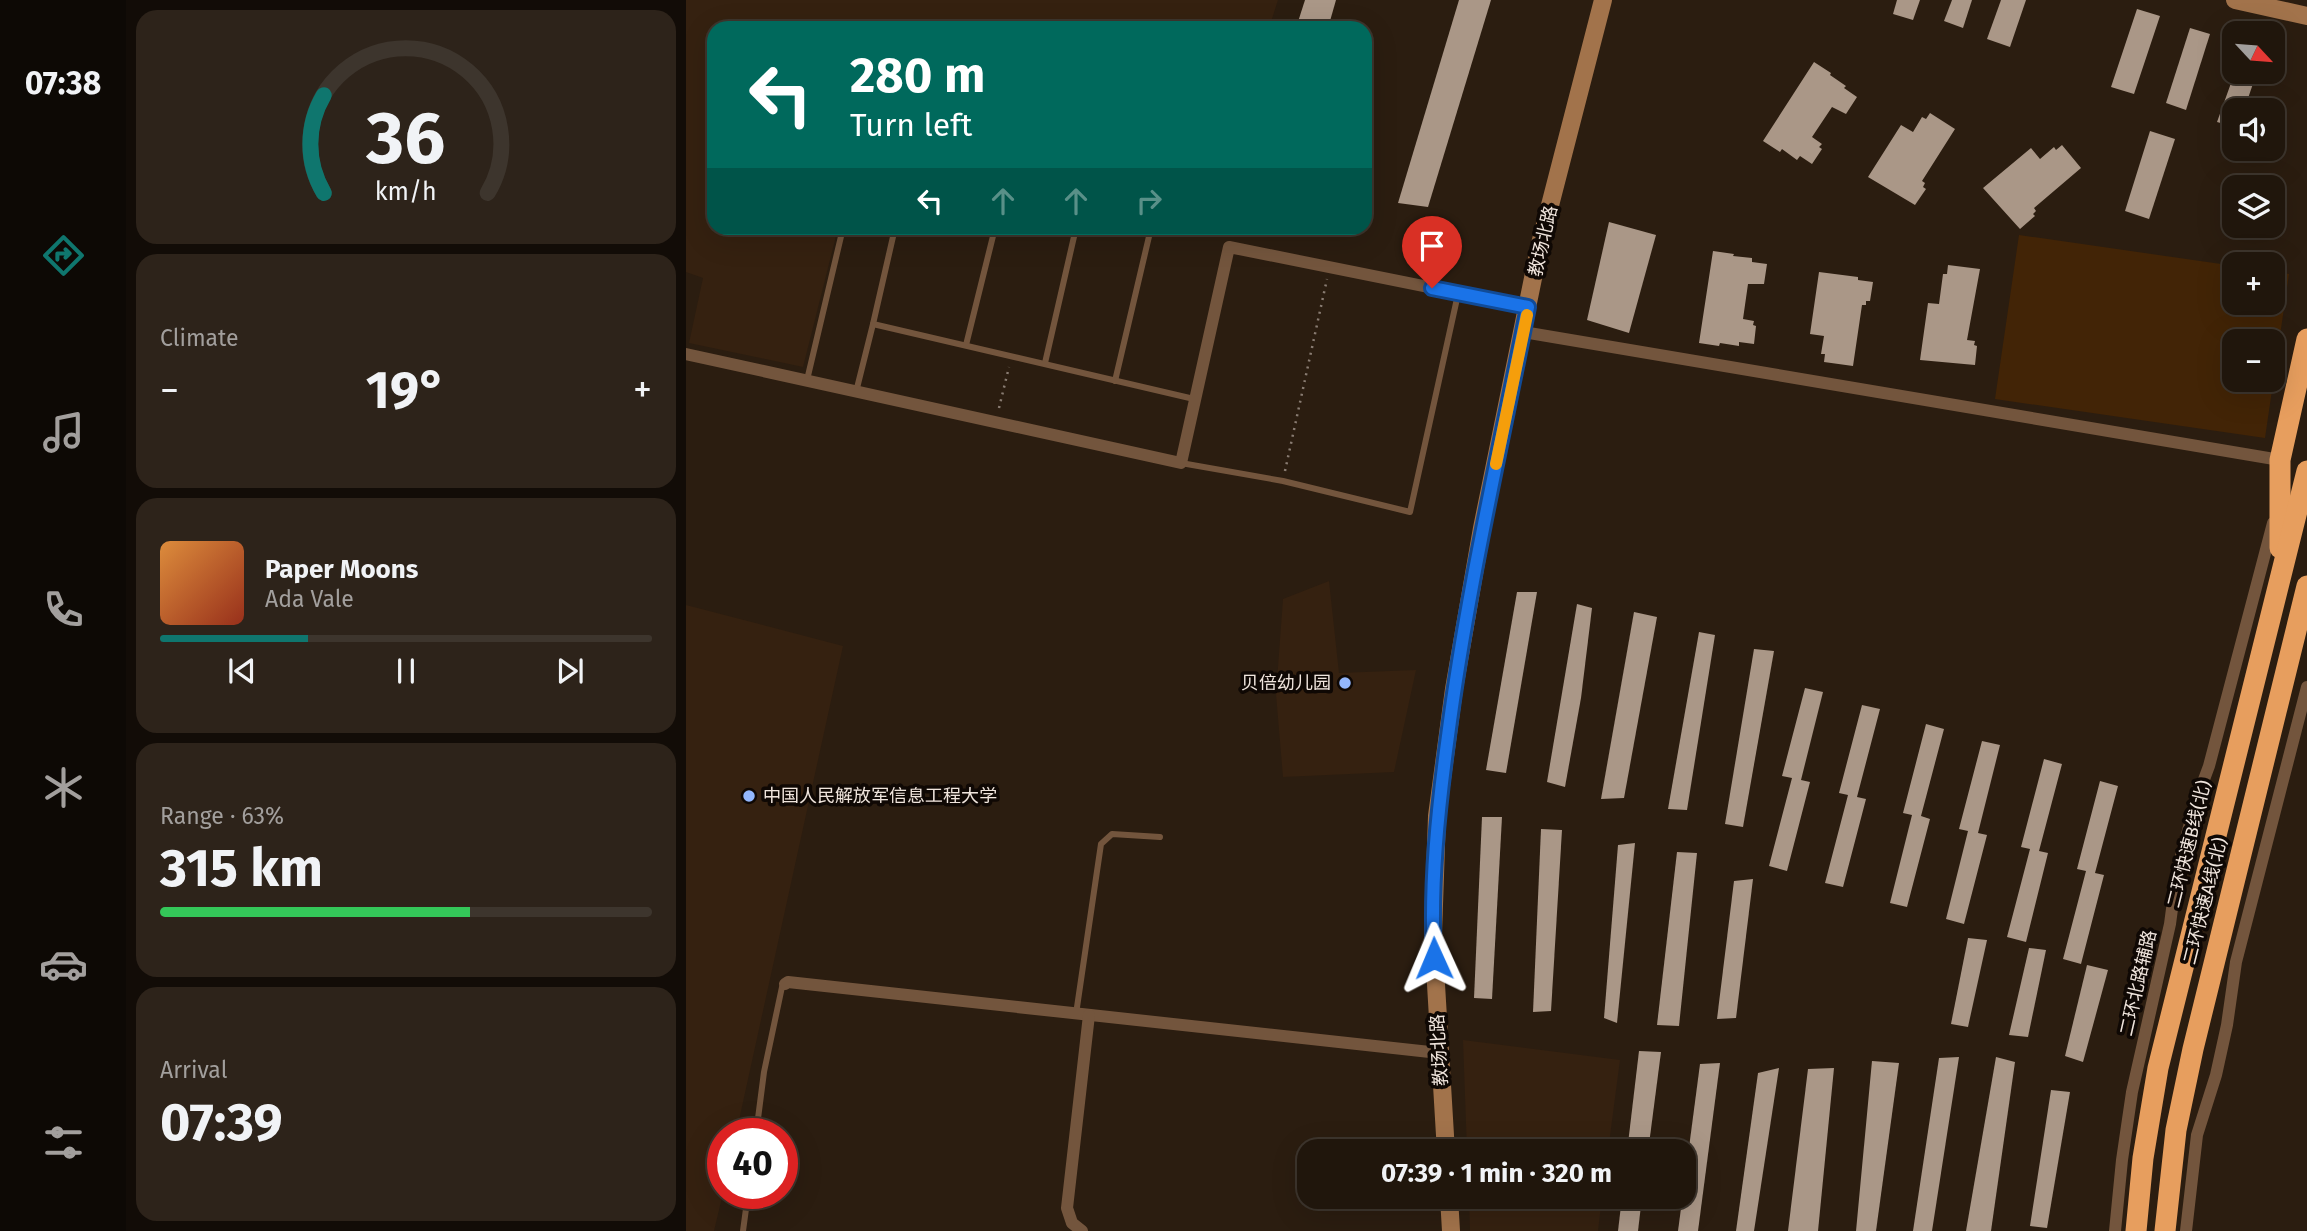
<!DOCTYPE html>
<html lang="en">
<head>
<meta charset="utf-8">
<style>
	:root { --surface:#20160c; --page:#2d231a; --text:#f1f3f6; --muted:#a29f9d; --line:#3d352d; --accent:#0f766e }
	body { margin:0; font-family:"Fira Sans","Noto Sans SC",sans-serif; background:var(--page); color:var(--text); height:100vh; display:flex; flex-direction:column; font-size:26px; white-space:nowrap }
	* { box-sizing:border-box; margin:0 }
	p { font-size:23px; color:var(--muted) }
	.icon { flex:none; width:38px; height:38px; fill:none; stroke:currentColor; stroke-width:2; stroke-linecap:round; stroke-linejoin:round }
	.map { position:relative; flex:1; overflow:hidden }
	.sheet { display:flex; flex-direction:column; gap:10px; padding:10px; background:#120c07; width:560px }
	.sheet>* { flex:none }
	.guide { position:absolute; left:21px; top:21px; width:665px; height:214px; border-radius:21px; box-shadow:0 7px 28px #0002,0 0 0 2px var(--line); background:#00695c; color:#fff; overflow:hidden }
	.needle { width:46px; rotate:116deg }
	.controls { position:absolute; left:1536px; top:21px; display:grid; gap:14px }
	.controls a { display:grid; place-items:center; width:63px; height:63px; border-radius:14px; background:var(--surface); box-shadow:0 7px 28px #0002,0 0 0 2px var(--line); font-size:35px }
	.speed { position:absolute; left:21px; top:1118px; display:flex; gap:14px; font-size:35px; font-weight:700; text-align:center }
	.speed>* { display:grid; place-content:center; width:91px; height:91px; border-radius:50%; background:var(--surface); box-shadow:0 7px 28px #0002,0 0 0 2px var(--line); line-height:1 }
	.speed .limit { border:10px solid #d22; background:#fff; color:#111 }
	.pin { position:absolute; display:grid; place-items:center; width:60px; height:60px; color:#fff; margin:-72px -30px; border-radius:50% 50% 50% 0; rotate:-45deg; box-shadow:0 0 7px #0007 }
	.pin .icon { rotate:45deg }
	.me { position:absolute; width:77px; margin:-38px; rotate:359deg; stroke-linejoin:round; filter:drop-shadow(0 0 5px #0008) }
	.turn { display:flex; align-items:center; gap:24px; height:147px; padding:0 28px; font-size:32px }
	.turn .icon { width:91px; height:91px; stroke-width:2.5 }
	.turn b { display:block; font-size:49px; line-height:60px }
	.lanes { display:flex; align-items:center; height:66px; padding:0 28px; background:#0003; justify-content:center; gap:35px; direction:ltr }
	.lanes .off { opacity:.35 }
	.big { font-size:52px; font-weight:700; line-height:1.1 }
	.sheet .card { flex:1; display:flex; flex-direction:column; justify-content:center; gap:10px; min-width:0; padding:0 24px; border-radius:21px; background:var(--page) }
	.sheet .dial { align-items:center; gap:0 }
	.dial svg { height:182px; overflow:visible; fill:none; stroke:var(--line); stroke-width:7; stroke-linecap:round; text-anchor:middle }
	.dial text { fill:var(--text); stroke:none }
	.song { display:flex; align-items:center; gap:21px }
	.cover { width:84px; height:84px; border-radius:10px; background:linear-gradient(135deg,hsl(30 70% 55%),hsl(10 70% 35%)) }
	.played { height:7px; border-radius:4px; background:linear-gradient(90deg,var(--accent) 30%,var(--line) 30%) }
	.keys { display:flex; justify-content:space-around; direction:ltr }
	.heat { display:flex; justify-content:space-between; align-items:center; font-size:38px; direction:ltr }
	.charge { height:10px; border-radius:5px; background:linear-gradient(90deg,#34c759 63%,var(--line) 0) }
	.trip { position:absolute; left:611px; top:1139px; width:399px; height:70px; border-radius:21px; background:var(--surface); box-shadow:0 7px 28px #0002,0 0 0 2px var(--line); font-weight:700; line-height:70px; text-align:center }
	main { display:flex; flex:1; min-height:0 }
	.tab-bar { display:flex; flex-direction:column; width:126px; justify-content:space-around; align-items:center; background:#0d0905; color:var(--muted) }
	.tab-bar .icon { width:49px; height:49px }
	.tab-bar .on { color:var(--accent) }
	.tab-bar b { font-size:32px; color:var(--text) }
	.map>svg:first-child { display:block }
	.built { fill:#352110 }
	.pitch { fill:#422406; fill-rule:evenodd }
	.building { fill:#aa9787 }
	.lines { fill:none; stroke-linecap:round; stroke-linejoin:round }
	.path { stroke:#897c72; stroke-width:2.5; stroke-dasharray:2 5; stroke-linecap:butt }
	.lane { stroke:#73553d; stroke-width:6 }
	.street { stroke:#73553d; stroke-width:12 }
	.secondary { stroke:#a2734b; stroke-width:18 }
	.highway { stroke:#e79e5e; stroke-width:21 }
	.route-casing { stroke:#114b97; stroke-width:18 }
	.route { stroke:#1a73e8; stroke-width:12 }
	.slow { stroke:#f59e0b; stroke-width:12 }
	.poi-dot { fill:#93b7fd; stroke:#0f0804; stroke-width:2.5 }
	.labels { text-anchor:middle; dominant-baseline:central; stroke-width:7; stroke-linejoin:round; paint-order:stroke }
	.street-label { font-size:18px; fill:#f0e5dd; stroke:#0f0804 }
	.poi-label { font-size:18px; fill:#f0e5dd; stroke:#0f0804; text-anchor:end }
</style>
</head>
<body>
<main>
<nav class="tab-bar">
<b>07:38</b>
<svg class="icon on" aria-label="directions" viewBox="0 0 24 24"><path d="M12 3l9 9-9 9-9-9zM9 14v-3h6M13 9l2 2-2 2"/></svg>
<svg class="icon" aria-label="music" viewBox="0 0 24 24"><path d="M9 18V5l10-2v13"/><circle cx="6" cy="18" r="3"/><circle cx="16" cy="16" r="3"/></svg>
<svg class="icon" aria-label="phone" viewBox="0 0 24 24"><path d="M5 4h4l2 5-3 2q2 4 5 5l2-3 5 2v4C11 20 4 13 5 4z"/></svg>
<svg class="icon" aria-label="climate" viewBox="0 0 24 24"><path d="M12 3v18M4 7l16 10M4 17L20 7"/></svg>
<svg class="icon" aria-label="car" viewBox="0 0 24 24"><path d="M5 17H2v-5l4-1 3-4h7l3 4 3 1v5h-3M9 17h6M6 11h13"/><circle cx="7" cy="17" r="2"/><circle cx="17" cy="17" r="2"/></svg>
<svg class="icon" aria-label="filters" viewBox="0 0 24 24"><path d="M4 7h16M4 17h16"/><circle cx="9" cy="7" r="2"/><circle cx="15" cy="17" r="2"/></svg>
</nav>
<section class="sheet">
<div class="card dial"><svg viewBox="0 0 100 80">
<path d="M14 69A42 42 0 1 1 86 69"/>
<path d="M14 69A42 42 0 0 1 14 26" stroke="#0f766e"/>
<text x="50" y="56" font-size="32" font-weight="700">36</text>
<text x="50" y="72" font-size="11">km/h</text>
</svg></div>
<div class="card"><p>Climate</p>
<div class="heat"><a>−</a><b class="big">19°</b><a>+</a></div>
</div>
<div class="card">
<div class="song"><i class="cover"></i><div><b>Paper Moons</b><p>Ada Vale</p></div></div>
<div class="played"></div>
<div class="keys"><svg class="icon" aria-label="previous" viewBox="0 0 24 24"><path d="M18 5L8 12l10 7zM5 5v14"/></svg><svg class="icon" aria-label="pause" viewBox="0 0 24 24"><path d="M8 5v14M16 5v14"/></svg><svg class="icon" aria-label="next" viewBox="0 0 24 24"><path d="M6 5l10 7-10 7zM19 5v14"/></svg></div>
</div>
<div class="card"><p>Range · 63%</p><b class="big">315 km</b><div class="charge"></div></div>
<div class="card"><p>Arrival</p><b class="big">07:39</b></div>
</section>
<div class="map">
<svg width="1621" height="1231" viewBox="0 0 1621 1231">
	<rect width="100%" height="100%" fill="#2b1d10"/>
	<g class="built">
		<polygon points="0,0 592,0 583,28 28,28 28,228 152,228 117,367 3,343 17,278 0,272"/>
		<polygon points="643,581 653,673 730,670 708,772 597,777 590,694 597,599"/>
		<polygon points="0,605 157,646 50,1134 37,1134 37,1193 28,1231 0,1231"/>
		<polygon points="777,1040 934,1060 922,1151 781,1151"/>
		<polygon points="783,1197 916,1197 912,1231 784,1231"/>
	</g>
	<path class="pitch" d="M1333,235L1549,266V303H1587V271L1603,274L1579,438L1309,399ZM1549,341H1587V380H1549Z"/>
	<g class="building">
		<polygon points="619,0 650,0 642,28 610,28"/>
		<polygon points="773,0 805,0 742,207 712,203"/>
		<polygon points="1211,0 1234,0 1227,20 1207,14"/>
		<polygon points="1266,0 1286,0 1277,28 1258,21"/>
		<polygon points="1315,0 1340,0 1324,47 1301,39"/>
		<polygon points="1451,9 1474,16 1448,94 1425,87"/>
		<polygon points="1504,28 1524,34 1500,110 1480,103"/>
		<polygon points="1128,62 1145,73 1144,75 1160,86 1158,88 1171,97 1160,114 1146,107 1126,137 1136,144 1133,147 1136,149 1126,164 1114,156 1111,160 1096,149 1094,152 1077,141"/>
		<polygon points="1549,72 1571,72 1558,110 1549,110 1549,127 1531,122"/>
		<polygon points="1244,113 1269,129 1236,181 1239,183 1237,187 1240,189 1229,205 1182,177 1215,125 1227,132 1236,117 1240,119"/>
		<polygon points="1464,131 1489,139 1463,219 1439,211"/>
		<polygon points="1376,145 1395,168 1348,208 1350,211 1347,214 1349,216 1334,229 1297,188 1345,148 1354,159 1368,147 1370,150"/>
		<polygon points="923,222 970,235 943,333 901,320"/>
		<polygon points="1027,251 1048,254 1047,256 1066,258 1066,262 1081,264 1078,284 1062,284 1057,319 1068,321 1067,325 1070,326 1068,344 1053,342 1053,346 1034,343 1033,346 1013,343"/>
		<polygon points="1262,265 1294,269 1281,340 1289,341 1288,345 1291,346 1289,365 1234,360 1242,303 1253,304 1257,274 1261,274"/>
		<polygon points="1133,272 1172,277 1172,280 1187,282 1184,301 1180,301 1180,305 1176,305 1167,366 1138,362 1139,354 1135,354 1138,336 1124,334"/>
		<polygon points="831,592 851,592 820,773 800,770"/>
		<polygon points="891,604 906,608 895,698 879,787 861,782"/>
		<polygon points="948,612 971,617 938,798 915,799"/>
		<polygon points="1013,632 1029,635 1001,810 982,809"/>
		<polygon points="1068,649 1088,651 1057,827 1039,824"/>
		<polygon points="1119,688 1137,692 1115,780 1124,782 1101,871 1083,866 1106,778 1096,776"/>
		<polygon points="1176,705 1194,709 1171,797 1180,799 1157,887 1139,883 1162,795 1153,793"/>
		<polygon points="1240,724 1258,729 1235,816 1244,819 1221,907 1204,903 1226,815 1217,813"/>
		<polygon points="1296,741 1314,745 1292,833 1301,835 1278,924 1260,919 1282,831 1273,829"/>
		<polygon points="1358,759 1376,764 1353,851 1362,853 1340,942 1321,937 1344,849 1335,847"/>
		<polygon points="1414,781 1432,786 1409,873 1418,875 1395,964 1377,959 1400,871 1391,869"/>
		<polygon points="796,817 816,817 806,999 788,998"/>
		<polygon points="855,829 876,830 865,1011 847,1012"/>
		<polygon points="949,843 931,1023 918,1018 932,845"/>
		<polygon points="991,852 1011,853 993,1026 971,1025"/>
		<polygon points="1067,879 1050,1018 1031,1019 1048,881"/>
		<polygon points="1282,938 1301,940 1282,1027 1265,1024"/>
		<polygon points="1343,948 1360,950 1342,1037 1323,1035"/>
		<polygon points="1401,965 1422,970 1397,1062 1379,1056"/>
		<polygon points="953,1051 975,1052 962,1152 941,1152"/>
		<polygon points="1273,1057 1246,1231 1227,1231 1253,1058"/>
		<polygon points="1310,1057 1329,1062 1305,1231 1280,1231"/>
		<polygon points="1186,1061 1213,1063 1190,1231 1170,1231"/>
		<polygon points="1034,1063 1012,1231 992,1231 1014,1064"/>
		<polygon points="1093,1068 1068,1231 1050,1231 1072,1073"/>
		<polygon points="1148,1068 1132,1231 1102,1231 1122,1069"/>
		<polygon points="1365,1090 1384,1092 1361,1228 1344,1226"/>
		<polygon points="936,1197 956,1197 952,1231 932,1231"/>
	</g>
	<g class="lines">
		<g class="path">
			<polyline points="313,408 323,367"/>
			<polyline points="599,471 641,279"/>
		</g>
		<g class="lane">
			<polyline points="187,324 209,228"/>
			<polyline points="280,345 309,228"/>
			<polyline points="359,363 390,228"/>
			<polyline points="121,380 157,228"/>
			<polyline points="429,381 465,228"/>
			<polyline points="170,392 187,324 508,399"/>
			<polyline points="495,463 597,481 724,512 772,294"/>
			<polyline points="390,1014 415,844 426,834 474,837"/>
			<polyline points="70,1134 78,1072 96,987 99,984"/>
			<polyline points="57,1231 62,1194"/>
		</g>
		<g class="street">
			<polyline points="837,332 1594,460"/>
			<polyline points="0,354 495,463 543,247 842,307"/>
			<polyline points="99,984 102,982 753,1053"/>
			<polyline points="396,1231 386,1223 381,1208 403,1015"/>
			<polyline points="1429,1231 1436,1160 1446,1092 1484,924 1491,871 1510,801 1523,766 1587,523"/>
			<polyline points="1500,1231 1511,1135 1530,1075 1541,1025 1550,962 1621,687"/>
		</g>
		<g class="secondary">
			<polyline points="1549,0 1621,16"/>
			<polyline points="760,1152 747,934 751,816 768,689 796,528 854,244 917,0"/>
			<polyline points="763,1197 765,1231"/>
		</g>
		<g class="highway">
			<polyline points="1594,548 1594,460 1621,339"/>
			<polyline points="1450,1231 1457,1158 1472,1068 1621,471"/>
			<polyline points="1479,1231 1490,1130 1507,1049 1621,586"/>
		</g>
	</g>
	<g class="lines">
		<g class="route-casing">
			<path id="route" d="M746,288L842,307C814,450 781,591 762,736C752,809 744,884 748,958"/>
		</g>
		<use href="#route" class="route"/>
		<polyline class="slow" points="810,464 841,315"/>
	</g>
	<g class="poi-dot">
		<circle cx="659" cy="683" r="7"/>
		<circle cx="63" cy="796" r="7"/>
	</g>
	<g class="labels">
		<g class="street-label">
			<text transform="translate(857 241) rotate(-77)">教场北路</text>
			<text transform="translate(1503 844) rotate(-76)">二环快速B线(北)</text>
			<text transform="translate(1519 901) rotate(-76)">二环快速A线(北)</text>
			<text transform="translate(1452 983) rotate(-77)">二环北路辅路</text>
			<text transform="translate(753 1050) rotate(-93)">教场北路</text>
		</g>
		<g class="poi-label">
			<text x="645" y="683">贝倍幼儿园</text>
			<text x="77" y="796" text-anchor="start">中国人民解放军信息工程大学</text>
		</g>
	</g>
</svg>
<div class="controls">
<a><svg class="needle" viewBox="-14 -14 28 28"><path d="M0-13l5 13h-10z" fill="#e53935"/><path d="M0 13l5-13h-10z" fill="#a29f9d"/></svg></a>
<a><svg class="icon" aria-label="sound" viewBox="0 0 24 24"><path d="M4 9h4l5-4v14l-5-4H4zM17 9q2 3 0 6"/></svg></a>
<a><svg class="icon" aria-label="layers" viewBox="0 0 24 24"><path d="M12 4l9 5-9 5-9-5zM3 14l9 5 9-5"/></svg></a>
<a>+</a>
<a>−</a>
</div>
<div class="speed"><div class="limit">40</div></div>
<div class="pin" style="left:746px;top:288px;background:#d93025"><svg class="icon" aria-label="arrive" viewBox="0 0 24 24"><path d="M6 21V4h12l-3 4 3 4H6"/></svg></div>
<svg class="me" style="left:748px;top:958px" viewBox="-20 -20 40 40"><path d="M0-17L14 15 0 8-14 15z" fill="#1a73e8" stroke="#fff" stroke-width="4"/></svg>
<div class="trip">07:39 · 1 min · 320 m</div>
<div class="guide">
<div class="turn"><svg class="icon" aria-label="left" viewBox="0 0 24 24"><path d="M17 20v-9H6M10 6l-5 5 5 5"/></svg><div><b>280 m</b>Turn left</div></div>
<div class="lanes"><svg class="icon" aria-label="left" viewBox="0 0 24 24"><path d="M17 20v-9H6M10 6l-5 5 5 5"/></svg><svg class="icon off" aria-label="ahead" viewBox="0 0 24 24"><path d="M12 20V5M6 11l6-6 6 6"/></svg><svg class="icon off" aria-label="ahead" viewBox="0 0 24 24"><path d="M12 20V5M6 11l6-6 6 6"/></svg><svg class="icon off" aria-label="right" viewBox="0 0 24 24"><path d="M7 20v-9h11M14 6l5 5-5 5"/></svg></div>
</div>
</div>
</main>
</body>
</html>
